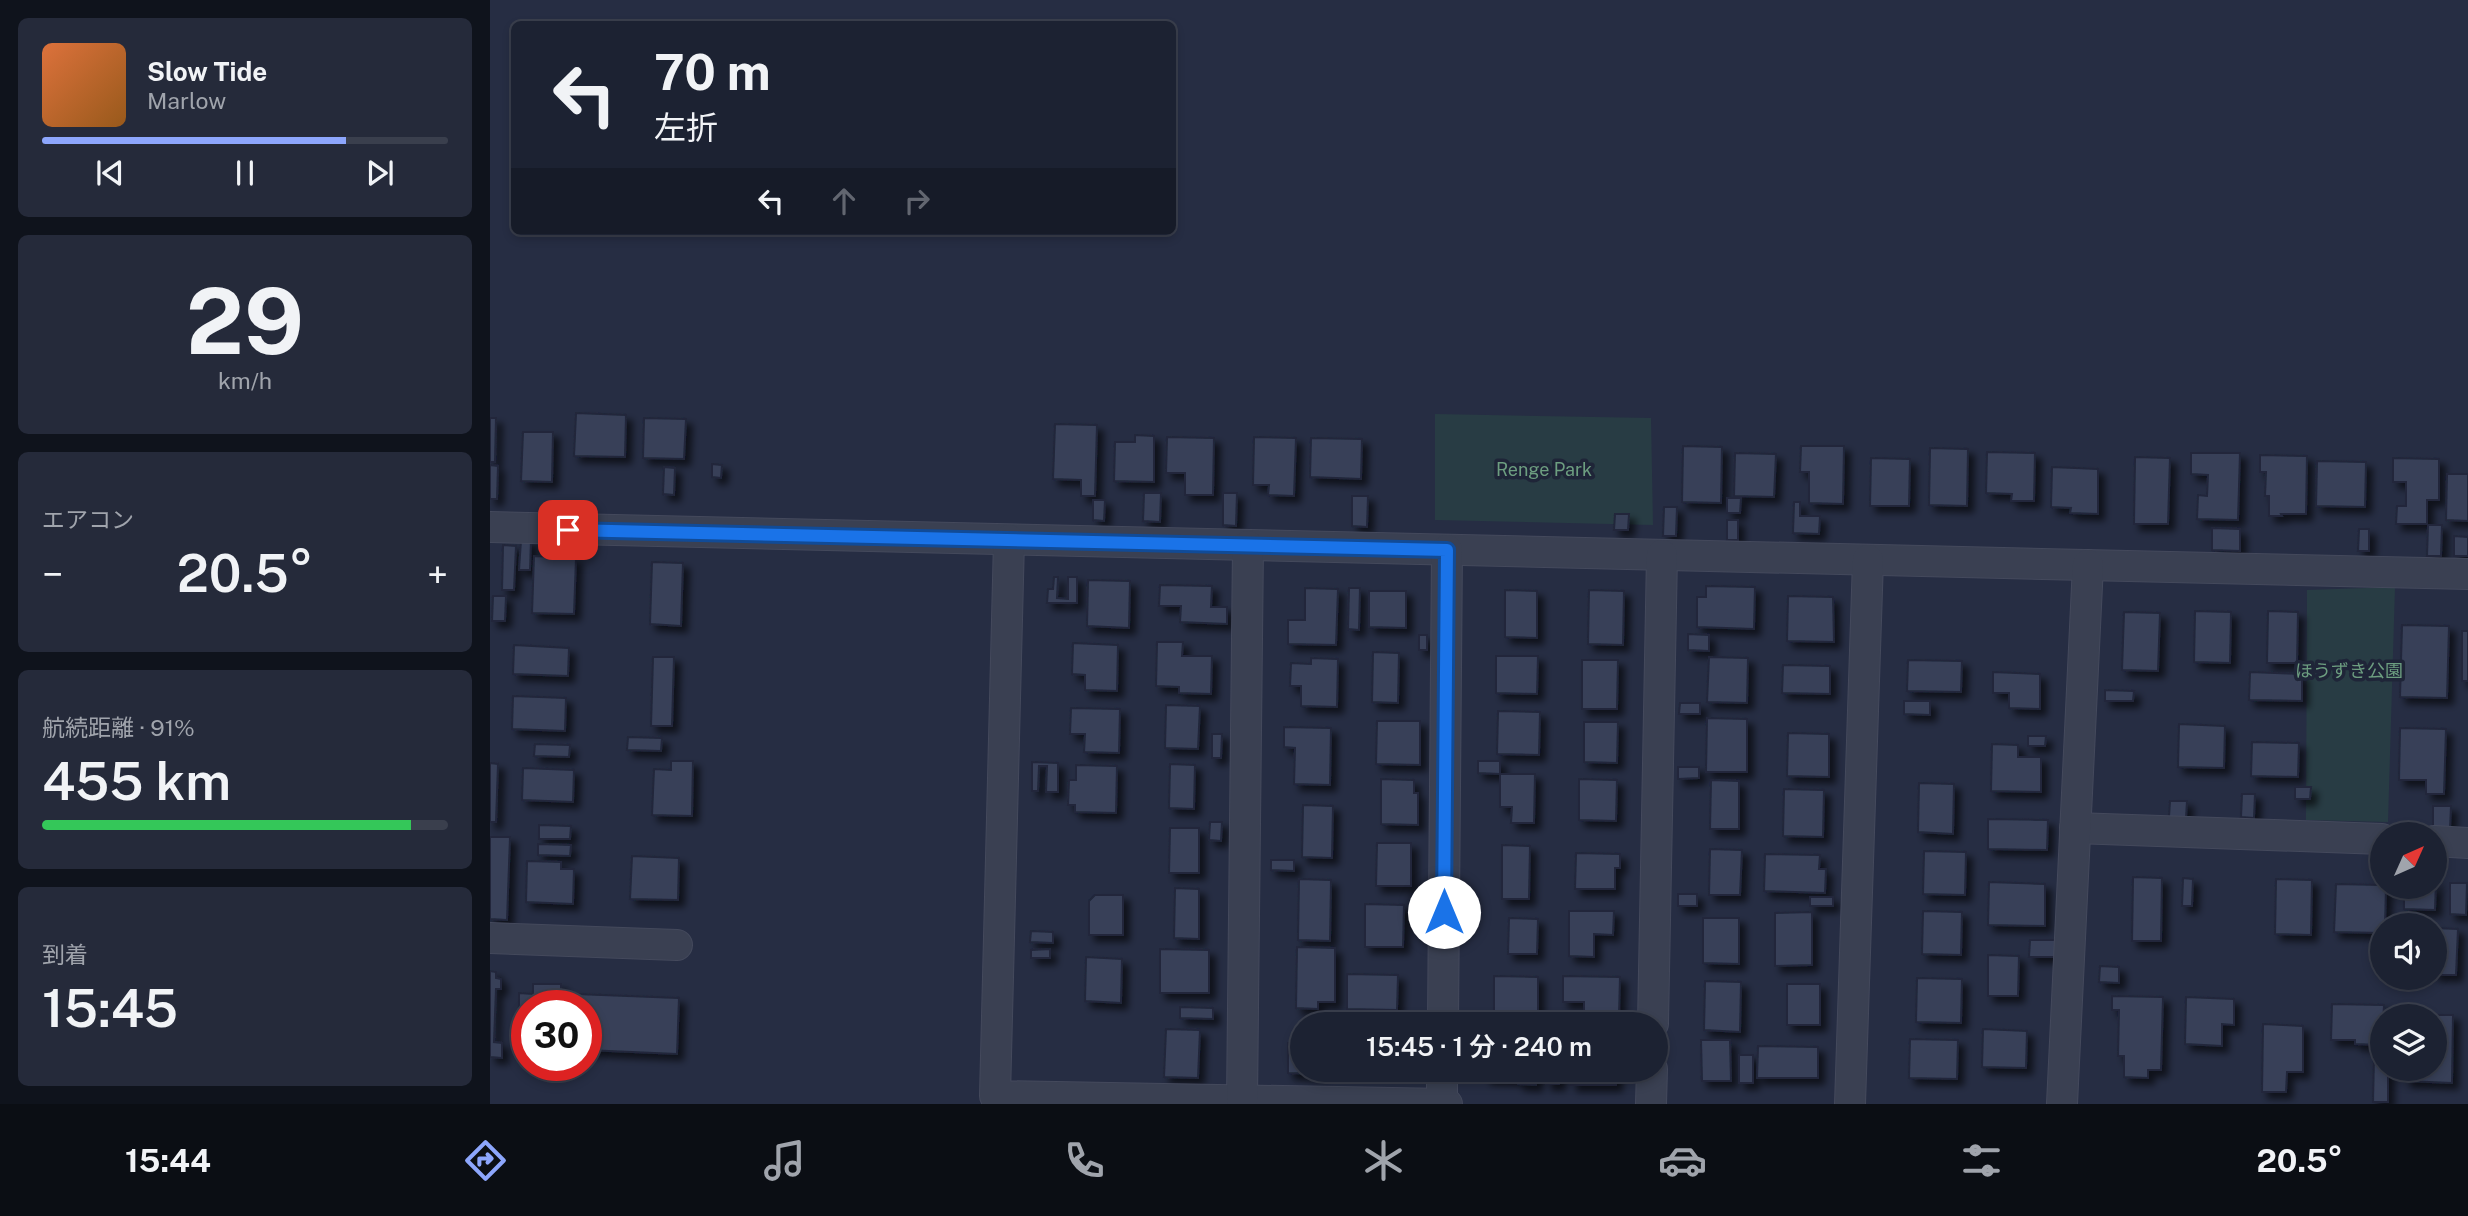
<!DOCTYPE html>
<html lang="ja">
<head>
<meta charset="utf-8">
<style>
	:root { --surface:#1c2232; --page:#252a3a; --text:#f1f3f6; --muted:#a0a4ac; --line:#3a3f4d; --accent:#8da6fc }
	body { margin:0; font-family:"Public Sans","Noto Sans JP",sans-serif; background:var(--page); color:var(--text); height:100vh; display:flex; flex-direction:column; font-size:26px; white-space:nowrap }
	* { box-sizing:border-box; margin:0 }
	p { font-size:23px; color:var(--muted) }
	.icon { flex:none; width:38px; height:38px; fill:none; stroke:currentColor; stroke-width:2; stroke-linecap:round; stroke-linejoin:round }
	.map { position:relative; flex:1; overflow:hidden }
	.sheet { display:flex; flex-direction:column; gap:18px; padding:18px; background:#0f131c; width:490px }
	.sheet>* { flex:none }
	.banner { position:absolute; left:21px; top:21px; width:665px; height:214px; border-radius:10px; box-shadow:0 4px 10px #0003,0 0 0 2px var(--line); background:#1c2232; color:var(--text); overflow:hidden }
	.needle { width:46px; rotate:45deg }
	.fabs { position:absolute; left:1880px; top:822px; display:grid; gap:14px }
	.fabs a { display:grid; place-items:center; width:77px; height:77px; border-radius:50%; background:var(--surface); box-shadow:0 4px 10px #0003,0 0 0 2px var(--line); font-size:35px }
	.speed { position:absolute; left:21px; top:990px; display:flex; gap:14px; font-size:35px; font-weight:700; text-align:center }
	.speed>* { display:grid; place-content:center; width:91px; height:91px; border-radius:50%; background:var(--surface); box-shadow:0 4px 10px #0003,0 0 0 2px var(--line); line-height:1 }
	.speed .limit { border:10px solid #d22; background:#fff; color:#111 }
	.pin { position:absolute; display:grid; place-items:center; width:60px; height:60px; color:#fff; margin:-30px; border-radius:14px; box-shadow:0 4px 10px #0006 }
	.me { position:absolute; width:77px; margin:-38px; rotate:0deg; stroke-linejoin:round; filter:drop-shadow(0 0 5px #0008) }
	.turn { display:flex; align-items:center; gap:24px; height:147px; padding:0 28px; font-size:32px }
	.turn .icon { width:91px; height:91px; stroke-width:2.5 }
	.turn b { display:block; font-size:49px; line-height:60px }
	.lanes { display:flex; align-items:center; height:66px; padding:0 28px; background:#0003; justify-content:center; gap:35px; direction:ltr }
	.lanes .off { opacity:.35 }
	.big { font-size:52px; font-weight:600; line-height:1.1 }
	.sheet .card { flex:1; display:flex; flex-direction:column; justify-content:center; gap:10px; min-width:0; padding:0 24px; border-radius:10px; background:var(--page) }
	.sheet .dial { align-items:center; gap:0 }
	.dial b { font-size:91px; line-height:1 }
	.song { display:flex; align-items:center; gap:21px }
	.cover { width:84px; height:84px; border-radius:10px; background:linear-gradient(135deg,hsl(20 70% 55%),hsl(30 70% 35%)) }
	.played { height:7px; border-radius:4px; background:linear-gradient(90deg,var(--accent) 75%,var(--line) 75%) }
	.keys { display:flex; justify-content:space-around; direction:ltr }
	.heat { display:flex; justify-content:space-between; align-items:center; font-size:38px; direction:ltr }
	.charge { height:10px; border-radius:5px; background:linear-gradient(90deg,#34c759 91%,var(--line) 0) }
	.trip { position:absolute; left:800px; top:1012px; width:378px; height:70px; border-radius:35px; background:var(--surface); box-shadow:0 4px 10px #0003,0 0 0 2px var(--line); font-weight:600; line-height:70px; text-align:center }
	.tab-bar { display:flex; height:112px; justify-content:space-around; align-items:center; background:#0b0e14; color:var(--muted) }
	.tab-bar .icon { width:49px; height:49px }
	.tab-bar .current { color:var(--accent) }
	.tab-bar b { font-size:32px; color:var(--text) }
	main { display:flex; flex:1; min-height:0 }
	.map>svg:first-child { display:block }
	.green { fill:#283c44 }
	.building { fill:#374059; stroke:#21273a; stroke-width:2; filter:url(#shadow) }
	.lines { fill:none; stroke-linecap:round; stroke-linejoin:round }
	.minor-casing { stroke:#44495c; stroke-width:32 }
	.minor { stroke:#3a4052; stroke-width:30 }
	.route-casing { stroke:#114b97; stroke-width:18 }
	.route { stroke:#1a73e8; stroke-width:12 }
	.labels { text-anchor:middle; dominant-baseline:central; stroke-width:7; stroke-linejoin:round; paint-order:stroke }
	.park-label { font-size:18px; fill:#6d9e80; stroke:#1f2538 }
</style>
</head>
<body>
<main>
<section class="sheet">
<div class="card">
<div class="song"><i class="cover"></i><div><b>Slow Tide</b><p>Marlow</p></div></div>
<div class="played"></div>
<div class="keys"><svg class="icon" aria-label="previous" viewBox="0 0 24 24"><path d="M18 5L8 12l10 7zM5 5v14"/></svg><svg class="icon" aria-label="pause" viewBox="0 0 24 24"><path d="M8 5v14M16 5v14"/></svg><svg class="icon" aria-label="next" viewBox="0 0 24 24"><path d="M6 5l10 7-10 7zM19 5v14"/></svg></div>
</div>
<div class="card dial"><b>29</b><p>km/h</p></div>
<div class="card"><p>エアコン</p>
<div class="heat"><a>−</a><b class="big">20.5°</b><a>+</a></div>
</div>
<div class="card"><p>航続距離 · 91%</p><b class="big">455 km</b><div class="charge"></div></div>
<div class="card"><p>到着</p><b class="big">15:45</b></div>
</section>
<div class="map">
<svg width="1978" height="1104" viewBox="0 0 1978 1104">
	<defs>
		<filter id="shadow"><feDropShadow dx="6" dy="6" stdDeviation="3.5" flood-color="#0009"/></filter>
	</defs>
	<rect width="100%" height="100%" fill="#262d43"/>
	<g class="green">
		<polygon points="945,414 1161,418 1163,525 945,520"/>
		<polygon points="1905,587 1898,822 1816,820 1817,590"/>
	</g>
	<g class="building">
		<polygon points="86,413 136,415 135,457 84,456"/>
		<polygon points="0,418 6,418 5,462 0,462"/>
		<polygon points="154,418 196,419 194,459 153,458"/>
		<polygon points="565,424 607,425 605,496 591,496 591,480 563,479"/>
		<polygon points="33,432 63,432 62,482 31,481"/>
		<polygon points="645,435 664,436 664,482 624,481 625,442 645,442"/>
		<polygon points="677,437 724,438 723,495 695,495 695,473 676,473"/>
		<polygon points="764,437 806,438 804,496 778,495 779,485 763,485"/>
		<polygon points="821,438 872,439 871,479 820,477"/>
		<polygon points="1193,446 1232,447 1231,503 1192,502"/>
		<polygon points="1311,446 1354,446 1353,504 1319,503 1319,472 1310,472"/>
		<polygon points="1440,448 1478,449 1477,506 1439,505"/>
		<polygon points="1497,452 1545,453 1544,501 1521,501 1522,494 1496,493"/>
		<polygon points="1245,453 1286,454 1284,497 1244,496"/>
		<polygon points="1701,453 1750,453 1748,520 1707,519 1708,495 1717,496 1718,475 1701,474"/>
		<polygon points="1770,455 1817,456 1816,514 1791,514 1792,516 1779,516 1779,496 1775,496 1776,472 1770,472"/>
		<polygon points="1645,457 1680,458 1678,524 1644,524"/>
		<polygon points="1381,458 1420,459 1419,506 1380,506"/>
		<polygon points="1903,458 1949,459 1949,500 1937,500 1937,524 1906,524 1907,506 1916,506 1916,482 1903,482"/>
		<polygon points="1827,461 1876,462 1875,507 1826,506"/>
		<polygon points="222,464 232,465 231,478 222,477"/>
		<polygon points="0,465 8,466 7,499 0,499"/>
		<polygon points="174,467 185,468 184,495 173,494"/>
		<polygon points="1562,467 1608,469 1608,514 1580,513 1581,508 1561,507"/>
		<polygon points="1957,474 1978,474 1978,521 1956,520"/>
		<polygon points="654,493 671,493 670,522 653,521"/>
		<polygon points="733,493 747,493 746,526 733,525"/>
		<polygon points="862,496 878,496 877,527 862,526"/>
		<polygon points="1237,498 1251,498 1250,513 1237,513"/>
		<polygon points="603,500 615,500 614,521 603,520"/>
		<polygon points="1304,502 1310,502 1310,516 1330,516 1329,534 1303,533"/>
		<polygon points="1174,507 1187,507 1186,536 1173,536"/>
		<polygon points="1125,514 1139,514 1138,530 1124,530"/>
		<rect x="1237" y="520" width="11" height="20"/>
		<polygon points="1938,525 1952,525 1951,556 1937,556"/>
		<polygon points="1722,528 1750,529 1750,551 1722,550"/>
		<polygon points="1869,529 1879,529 1879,551 1868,551"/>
		<polygon points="1964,536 1978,537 1978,556 1964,556"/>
		<polygon points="31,540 41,540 40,570 29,570"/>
		<polygon points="13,545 26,546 24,590 12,590"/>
		<polygon points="44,556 86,558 84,614 42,613"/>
		<polygon points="162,562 193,563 191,626 160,624"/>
		<polygon points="564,577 568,577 567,598 578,599 578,577 587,577 587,603 557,603 558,589 563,589"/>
		<polygon points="598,580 640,581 639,628 597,626"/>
		<polygon points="670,585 722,586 721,607 737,607 737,624 690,622 691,606 669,606"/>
		<polygon points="1216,586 1265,587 1264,629 1207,627 1207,597 1216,597"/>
		<polygon points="815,588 848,589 846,645 798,644 798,620 815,620"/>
		<polygon points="859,588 870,588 869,630 858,629"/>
		<polygon points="1015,590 1047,591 1047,638 1015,637"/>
		<polygon points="1099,590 1134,591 1133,645 1098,644"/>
		<polygon points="879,591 916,591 916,628 879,627"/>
		<polygon points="3,596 16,596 15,621 2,621"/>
		<polygon points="1298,596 1343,597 1344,642 1297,641"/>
		<polygon points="1705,611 1741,612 1740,663 1704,662"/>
		<polygon points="1778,611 1808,612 1807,663 1777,663"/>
		<polygon points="1634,612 1670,613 1668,671 1632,670"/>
		<polygon points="1912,625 1959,626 1957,698 1910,697"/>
		<rect x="1972" y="631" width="6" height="50"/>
		<polygon points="1198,634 1219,635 1219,651 1198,650"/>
		<rect x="929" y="635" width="8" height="15"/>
		<polygon points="667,642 693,642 692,656 722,656 721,694 689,693 689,687 666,686"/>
		<polygon points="583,643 628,645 627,691 595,690 595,675 582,674"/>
		<polygon points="24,645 79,648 78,676 23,674"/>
		<polygon points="883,652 909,653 908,703 882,702"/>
		<polygon points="1006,656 1048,656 1047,694 1006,693"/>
		<polygon points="163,657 184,657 182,726 161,726"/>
		<polygon points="1219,657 1258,658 1257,703 1217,702"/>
		<polygon points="821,658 848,659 847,707 811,706 811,686 800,686 801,663 821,664"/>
		<polygon points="1092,660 1128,660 1127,709 1092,709"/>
		<polygon points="1418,660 1472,661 1471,692 1417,691"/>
		<polygon points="1293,665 1340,666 1340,694 1292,693"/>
		<polygon points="1503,672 1550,674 1550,709 1519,708 1519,693 1503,693"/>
		<polygon points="1760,672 1812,674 1812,701 1759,700"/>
		<polygon points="1615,690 1644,691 1643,701 1615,701"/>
		<polygon points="23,696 76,698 75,731 22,729"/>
		<polygon points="1414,701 1440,701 1440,715 1414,714"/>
		<polygon points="1190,703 1210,703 1210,714 1189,714"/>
		<polygon points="676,705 710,706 708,749 675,748"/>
		<polygon points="581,708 630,709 629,753 594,752 595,734 580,734"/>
		<polygon points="1008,711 1050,712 1049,755 1007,754"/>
		<polygon points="1217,718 1257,719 1257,772 1216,772"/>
		<polygon points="887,721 930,721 930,765 886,764"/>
		<polygon points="1094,722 1128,722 1127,763 1094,762"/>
		<polygon points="1689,724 1735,726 1734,768 1688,767"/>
		<polygon points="794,727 841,728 840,785 804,784 805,748 794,747"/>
		<polygon points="1910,728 1956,729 1954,794 1936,794 1936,780 1909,780"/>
		<polygon points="1298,733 1339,734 1339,777 1297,776"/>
		<polygon points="722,734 732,734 731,758 722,758"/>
		<polygon points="1538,736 1556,736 1555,746 1538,746"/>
		<polygon points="138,737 172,738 171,751 137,750"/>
		<polygon points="1762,742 1809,743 1808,777 1761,776"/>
		<polygon points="45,744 80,745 79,757 44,756"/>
		<polygon points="1502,744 1528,745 1528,757 1551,757 1551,792 1501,791"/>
		<polygon points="181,761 203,761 202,816 162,815 164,769 181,770"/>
		<polygon points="988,761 1010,761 1010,774 988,773"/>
		<polygon points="542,762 568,763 568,792 556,792 557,766 549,766 548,791 542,791"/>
		<polygon points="0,763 8,764 6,822 0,822"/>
		<polygon points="680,764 705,765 704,809 679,808"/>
		<polygon points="586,765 627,766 626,813 585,812 585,805 578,805 579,780 586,780"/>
		<polygon points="1188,767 1209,767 1209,778 1188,779"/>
		<polygon points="33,768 84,770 83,802 32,800"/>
		<polygon points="1010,774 1045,774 1044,823 1021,823 1022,807 1010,807"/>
		<polygon points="891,779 924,780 924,793 928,793 928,825 891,824"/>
		<polygon points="1089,779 1127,780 1126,821 1089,820"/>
		<polygon points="1221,780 1249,781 1249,829 1220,829"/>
		<polygon points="1429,783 1464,784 1463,834 1428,832"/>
		<polygon points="1805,787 1821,787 1820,799 1805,799"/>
		<polygon points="1294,789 1334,790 1333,837 1293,836"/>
		<polygon points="1752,794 1765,794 1764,818 1751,817"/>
		<polygon points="1680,801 1697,801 1696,818 1679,817"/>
		<polygon points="813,805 843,806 842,858 812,857"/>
		<polygon points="1943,806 1961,806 1960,829 1943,829"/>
		<polygon points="1498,819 1558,820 1557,850 1498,849"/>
		<polygon points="720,822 732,822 731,841 719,840"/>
		<polygon points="49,825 81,826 80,839 49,839"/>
		<polygon points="680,828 709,828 709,873 679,873"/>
		<polygon points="0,837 20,837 17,920 0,919"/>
		<polygon points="887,843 921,843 921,886 886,886"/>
		<polygon points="48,844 81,845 80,856 48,855"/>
		<polygon points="1012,845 1040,846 1039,899 1012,899"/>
		<polygon points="1220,849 1252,850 1250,895 1219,895"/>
		<polygon points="1434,851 1476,852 1475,895 1433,894"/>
		<polygon points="1086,853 1130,854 1130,868 1125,868 1125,889 1085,889"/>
		<polygon points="1275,854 1330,855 1329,869 1336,869 1335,893 1274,891"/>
		<polygon points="142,856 189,858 188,900 140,899"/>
		<polygon points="781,860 804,860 804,871 781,870"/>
		<polygon points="37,861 71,862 71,869 84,869 83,904 36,902"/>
		<polygon points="1643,877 1672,878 1671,941 1642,941"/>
		<polygon points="1693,878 1703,879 1702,906 1692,906"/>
		<polygon points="809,879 841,880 840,941 808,940"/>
		<polygon points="1786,879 1822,880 1821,935 1785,934"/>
		<polygon points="1944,880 1946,880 1945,910 1914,909 1914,887 1944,887"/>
		<polygon points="1499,882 1555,884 1555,926 1498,925"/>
		<polygon points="1960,883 1977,883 1976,915 1960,914"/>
		<polygon points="1846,884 1892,885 1892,887 1896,887 1895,926 1892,926 1892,933 1844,932"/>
		<polygon points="685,888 709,889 709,939 684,938"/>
		<rect x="1188" y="894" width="19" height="12"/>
		<polygon points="605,895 633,895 633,935 599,935 599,901"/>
		<rect x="1320" y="897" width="23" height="9"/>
		<polygon points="875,904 914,905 913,947 875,947"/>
		<polygon points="1079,911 1124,911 1123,935 1104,934 1104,957 1079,956"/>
		<polygon points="1433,911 1472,912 1471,955 1432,954"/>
		<polygon points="1322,912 1322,965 1285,966 1285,913"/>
		<polygon points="1019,918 1048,919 1047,954 1018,954"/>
		<polygon points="1213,918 1249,918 1249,964 1213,963"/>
		<polygon points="1944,928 1968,929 1966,975 1944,975"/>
		<polygon points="541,931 563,932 563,943 540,942"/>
		<polygon points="1540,940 1565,940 1565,957 1539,957"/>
		<polygon points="807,947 845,948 845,1002 828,1002 828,1009 806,1008"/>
		<polygon points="560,949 560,958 541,958 541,950"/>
		<polygon points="670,949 719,950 719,993 670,993"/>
		<polygon points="1498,955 1529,956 1528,996 1498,996"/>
		<polygon points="596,957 632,959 631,1003 595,1001"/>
		<polygon points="1610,966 1629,967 1629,983 1609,982"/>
		<polygon points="0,971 6,972 6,978 11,979 11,989 6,989 4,1042 12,1043 12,1058 0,1057"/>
		<polygon points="857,974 908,975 907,1010 857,1009"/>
		<polygon points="1004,976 1048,977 1048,1020 1004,1019"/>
		<polygon points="1073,976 1130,977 1129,1016 1094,1015 1094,1002 1073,1002"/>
		<polygon points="1427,978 1472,979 1471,1023 1426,1022"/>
		<polygon points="1215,981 1251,982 1250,1032 1214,1030"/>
		<polygon points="43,984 71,984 71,1006 37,1006 37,1034 29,1033 29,993 43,994"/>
		<rect x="1297" y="984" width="33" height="41"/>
		<polygon points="86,994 189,998 187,1054 96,1050 96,1006 86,1006"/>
		<polygon points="1622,996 1673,997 1671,1070 1658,1070 1658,1078 1634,1077 1634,1056 1628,1056 1629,1010 1622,1010"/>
		<polygon points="1696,997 1744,999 1744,1025 1732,1024 1732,1046 1695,1044"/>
		<polygon points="1842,1004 1894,1005 1892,1045 1865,1044 1865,1040 1841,1040"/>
		<polygon points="690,1007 723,1008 723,1019 690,1018"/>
		<polygon points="1940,1015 1963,1015 1962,1083 1915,1081 1916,1069 1944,1069 1944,1017"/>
		<polygon points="1773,1024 1813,1026 1813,1072 1797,1072 1796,1092 1772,1092"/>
		<polygon points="676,1029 710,1030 708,1078 674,1077"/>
		<polygon points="1493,1029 1537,1031 1536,1068 1492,1067"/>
		<polygon points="808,1030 812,1030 812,1069 833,1069 833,1074 798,1073 798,1043 808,1043"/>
		<polygon points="1420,1039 1468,1040 1467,1079 1419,1078"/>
		<polygon points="1211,1040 1240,1040 1241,1081 1212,1081"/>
		<polygon points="1268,1046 1328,1047 1328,1078 1267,1078"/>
		<rect x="1249" y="1055" width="14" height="28"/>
		<polygon points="1884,1056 1892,1056 1892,1069 1898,1069 1898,1102 1883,1102"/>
		<polygon points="996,1069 1047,1069 1046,1085 1028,1084 1028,1079 995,1078"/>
		<polygon points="1057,1069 1069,1069 1069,1084 1056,1084"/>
		<polygon points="1082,1069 1126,1069 1126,1085 1081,1085"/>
	</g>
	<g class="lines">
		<g class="minor-casing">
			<g id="minor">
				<polyline points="0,527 1978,574"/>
				<polyline points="519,540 505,1096 957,1104"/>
				<polyline points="1585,828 1892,839"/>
				<polyline points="1944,841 1978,843"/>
				<polyline points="0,938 187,945"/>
				<polyline points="953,1024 957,550"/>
				<polyline points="1163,1024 1172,555"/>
				<polyline points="752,1101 758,546"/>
				<polyline points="952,1104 952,1069"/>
				<polyline points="1161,1104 1162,1069"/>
				<polyline points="1360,1104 1378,560"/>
				<polyline points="1572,1104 1598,565"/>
			</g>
		</g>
		<use href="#minor" class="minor"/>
	</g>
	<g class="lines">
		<g class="route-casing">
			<polyline id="route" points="78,530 957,550 954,912"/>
		</g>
		<use href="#route" class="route"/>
	</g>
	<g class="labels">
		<g class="park-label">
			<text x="1054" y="469">Renge Park</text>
			<text x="1859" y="670">ほうずき公園</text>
		</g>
	</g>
</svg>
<div class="fabs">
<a><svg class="needle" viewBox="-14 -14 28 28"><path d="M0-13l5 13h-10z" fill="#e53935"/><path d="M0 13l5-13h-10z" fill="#a0a4ac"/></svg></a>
<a><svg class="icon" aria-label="sound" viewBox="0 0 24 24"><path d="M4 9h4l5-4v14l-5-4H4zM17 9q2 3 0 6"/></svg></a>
<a><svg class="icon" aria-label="layers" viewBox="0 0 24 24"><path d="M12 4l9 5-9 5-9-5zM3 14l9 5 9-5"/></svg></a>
</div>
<div class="speed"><div class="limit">30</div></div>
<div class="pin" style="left:78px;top:530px;background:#d93025"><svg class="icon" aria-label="arrive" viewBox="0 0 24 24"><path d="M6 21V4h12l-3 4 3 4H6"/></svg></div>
<svg class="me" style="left:954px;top:912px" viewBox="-20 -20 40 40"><circle r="19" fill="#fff"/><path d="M0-13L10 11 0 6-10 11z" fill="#1a73e8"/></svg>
<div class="trip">15:45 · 1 分 · 240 m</div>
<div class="banner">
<div class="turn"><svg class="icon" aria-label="left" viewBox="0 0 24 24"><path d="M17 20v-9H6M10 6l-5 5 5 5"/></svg><div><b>70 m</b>左折</div></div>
<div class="lanes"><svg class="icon" aria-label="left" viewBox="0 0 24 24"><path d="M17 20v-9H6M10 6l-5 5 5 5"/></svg><svg class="icon off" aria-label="ahead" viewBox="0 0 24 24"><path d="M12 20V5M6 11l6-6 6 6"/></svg><svg class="icon off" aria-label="right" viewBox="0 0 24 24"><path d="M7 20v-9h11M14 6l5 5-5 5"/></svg></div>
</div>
</div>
</main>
<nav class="tab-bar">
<b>15:44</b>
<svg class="icon current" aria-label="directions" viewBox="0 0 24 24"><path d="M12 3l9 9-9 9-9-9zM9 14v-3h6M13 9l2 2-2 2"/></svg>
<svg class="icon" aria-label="music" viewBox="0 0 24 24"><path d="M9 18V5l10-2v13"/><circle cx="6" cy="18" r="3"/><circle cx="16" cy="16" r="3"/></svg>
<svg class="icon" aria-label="phone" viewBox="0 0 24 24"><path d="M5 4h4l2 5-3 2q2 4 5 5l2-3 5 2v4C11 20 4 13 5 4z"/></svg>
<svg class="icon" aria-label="climate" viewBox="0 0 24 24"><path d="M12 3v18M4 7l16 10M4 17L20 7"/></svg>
<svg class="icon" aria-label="car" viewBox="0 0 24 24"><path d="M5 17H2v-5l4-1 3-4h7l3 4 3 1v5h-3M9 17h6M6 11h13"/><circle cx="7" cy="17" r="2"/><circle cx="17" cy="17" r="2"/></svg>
<svg class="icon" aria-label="filters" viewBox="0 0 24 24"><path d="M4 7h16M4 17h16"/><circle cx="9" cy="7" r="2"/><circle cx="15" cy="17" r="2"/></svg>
<b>20.5°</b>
</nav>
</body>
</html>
